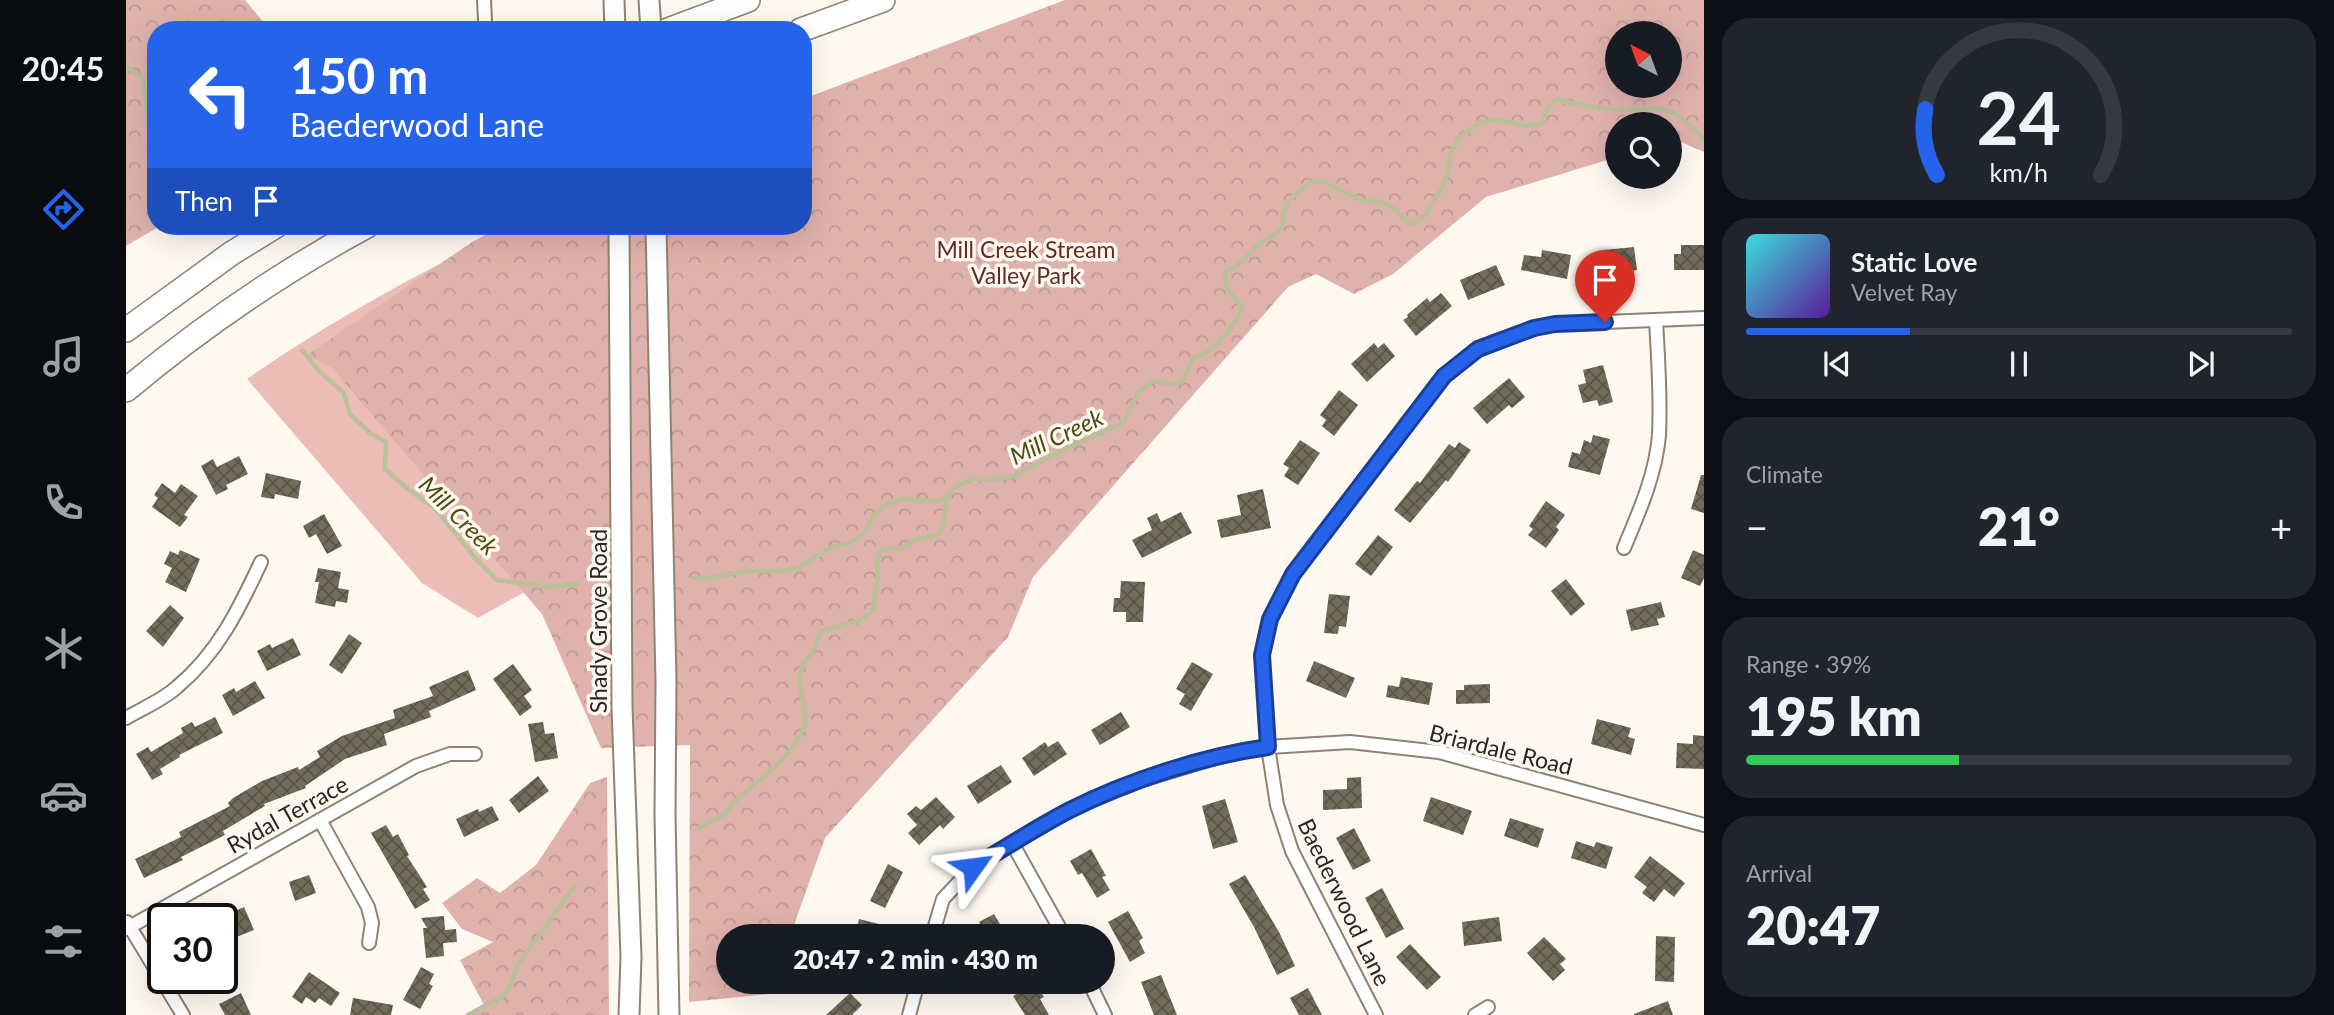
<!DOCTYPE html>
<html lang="en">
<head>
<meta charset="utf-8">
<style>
	:root { --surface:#171b24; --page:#20242c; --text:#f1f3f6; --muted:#9ea1a6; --line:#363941; --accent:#2563eb }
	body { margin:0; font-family:Lato,sans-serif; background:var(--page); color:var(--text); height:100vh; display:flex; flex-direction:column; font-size:26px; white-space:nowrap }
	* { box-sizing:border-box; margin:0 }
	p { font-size:23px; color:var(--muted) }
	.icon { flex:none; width:38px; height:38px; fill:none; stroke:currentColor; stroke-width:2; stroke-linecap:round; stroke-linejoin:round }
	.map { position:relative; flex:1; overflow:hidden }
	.sheet { display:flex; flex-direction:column; gap:18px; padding:18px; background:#0d0f14; width:630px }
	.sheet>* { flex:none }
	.top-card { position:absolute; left:21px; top:21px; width:665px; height:214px; border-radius:28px; box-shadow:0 7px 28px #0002; background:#2563eb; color:#fff; overflow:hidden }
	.needle { width:46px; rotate:319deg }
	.controls { position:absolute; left:1479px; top:21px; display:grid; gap:14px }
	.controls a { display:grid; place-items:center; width:77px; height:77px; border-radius:50%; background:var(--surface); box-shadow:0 7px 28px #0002; font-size:35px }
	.speed { position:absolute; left:21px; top:903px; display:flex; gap:14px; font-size:35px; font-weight:700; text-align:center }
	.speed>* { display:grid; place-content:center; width:91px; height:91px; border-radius:50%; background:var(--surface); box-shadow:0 7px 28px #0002; line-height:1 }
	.speed .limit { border:4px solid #111; border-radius:10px; background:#fff; color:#111 }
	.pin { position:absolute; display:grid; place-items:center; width:60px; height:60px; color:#fff; margin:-72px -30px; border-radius:50% 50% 50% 0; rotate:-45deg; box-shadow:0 0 7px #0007 }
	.pin .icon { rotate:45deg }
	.me { position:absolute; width:77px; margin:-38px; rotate:59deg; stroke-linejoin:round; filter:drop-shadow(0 0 5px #0008) }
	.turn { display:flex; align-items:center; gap:24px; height:147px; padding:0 28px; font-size:32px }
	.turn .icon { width:91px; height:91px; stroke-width:2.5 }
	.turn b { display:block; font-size:49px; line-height:60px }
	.then { display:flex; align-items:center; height:66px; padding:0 28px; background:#0003; gap:14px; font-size:26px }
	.big { font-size:52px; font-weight:800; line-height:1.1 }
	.sheet .card { flex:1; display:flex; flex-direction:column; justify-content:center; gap:10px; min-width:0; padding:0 24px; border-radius:28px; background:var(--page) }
	.sheet .dial { align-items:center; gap:0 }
	.dial svg { height:182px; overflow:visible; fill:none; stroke:var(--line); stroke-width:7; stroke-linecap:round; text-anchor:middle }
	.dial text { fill:var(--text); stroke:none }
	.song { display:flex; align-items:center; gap:21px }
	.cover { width:84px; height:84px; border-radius:10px; background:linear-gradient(135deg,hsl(180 70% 55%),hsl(270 70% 35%)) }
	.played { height:7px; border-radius:4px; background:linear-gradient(90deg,var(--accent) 30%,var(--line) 30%) }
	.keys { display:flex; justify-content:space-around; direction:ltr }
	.heat { display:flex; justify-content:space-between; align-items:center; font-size:38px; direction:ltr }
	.charge { height:10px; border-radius:5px; background:linear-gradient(90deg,#34c759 39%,var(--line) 0) }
	.trip { position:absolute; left:590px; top:924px; width:399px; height:70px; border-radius:35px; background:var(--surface); box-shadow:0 7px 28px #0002; font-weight:800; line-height:70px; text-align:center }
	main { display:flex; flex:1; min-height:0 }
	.menu { display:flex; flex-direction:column; width:126px; justify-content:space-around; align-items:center; background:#090b0e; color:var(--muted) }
	.menu .icon { width:49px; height:49px }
	.menu .on { color:var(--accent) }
	.menu b { font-size:32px; color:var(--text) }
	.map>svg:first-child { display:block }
	.green { fill:#ecbdb7 }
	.forest { fill:url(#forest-crowns); fill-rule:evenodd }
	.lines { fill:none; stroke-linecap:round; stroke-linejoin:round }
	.stream { stroke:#bac098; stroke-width:4.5 }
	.building { fill:url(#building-cross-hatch) }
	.minor-casing { stroke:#8f8273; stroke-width:16 }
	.primary-casing { stroke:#8f8273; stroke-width:23 }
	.motorway-casing { stroke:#8f8273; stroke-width:26 }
	.minor { stroke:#fff; stroke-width:12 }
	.primary { stroke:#fff; stroke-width:19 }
	.motorway { stroke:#fff; stroke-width:23 }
	.route-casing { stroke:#184099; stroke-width:18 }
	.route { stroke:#2563eb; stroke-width:12 }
	.labels { text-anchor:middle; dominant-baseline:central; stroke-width:7; stroke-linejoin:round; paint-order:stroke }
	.park-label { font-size:23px; fill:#642a25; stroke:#fef8f1 }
	.street-label { font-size:23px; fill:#2b2620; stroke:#fef8f1 }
	.water-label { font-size:24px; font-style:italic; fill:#4b5010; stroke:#fef8f1 }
</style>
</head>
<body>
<main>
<nav class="menu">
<b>20:45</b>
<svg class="icon on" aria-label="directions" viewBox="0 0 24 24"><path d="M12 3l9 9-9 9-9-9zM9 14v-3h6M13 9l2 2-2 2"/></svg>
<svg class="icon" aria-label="music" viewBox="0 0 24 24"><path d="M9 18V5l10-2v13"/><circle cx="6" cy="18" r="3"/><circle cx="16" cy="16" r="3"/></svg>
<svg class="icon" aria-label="phone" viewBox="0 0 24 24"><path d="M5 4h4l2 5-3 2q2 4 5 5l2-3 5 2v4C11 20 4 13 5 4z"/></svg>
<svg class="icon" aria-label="climate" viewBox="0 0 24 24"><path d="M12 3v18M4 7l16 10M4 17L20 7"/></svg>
<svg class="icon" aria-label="car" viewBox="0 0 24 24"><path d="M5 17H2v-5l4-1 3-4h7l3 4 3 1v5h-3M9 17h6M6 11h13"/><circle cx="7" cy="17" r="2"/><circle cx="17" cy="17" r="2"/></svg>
<svg class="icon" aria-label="filters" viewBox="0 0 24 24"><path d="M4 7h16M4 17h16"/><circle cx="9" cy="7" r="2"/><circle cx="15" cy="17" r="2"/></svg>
</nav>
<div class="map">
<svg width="1578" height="1015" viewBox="0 0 1578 1015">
	<defs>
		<pattern id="forest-crowns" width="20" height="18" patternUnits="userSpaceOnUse" patternTransform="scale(1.75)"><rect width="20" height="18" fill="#e0b2ac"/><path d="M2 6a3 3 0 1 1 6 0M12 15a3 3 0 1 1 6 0" fill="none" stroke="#c09994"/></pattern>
		<pattern id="building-cross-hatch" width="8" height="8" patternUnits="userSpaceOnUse" patternTransform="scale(1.75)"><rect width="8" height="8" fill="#726c5b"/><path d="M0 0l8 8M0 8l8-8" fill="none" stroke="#595447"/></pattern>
	</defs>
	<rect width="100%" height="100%" fill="#fef8f1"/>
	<path class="green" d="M347,247L475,549L352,618L296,583L121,379C192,329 269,286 347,247Z"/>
	<g class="forest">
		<polygon points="0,0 119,0 144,30 30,30 30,226 34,226 0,246"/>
		<path d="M939,0H1578V152L1548,139L1544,141V124H1491V157L1360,197L1267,274L1228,294L1190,274L1162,287L907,577L882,637L699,838L664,936H602V982H648L643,994L563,1002L564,745L475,748L416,614L206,368L181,355L346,242L377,226H677V99ZM1491,33H1544V86H1491Z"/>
		<polygon points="481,777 483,1015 342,1015 358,1005 334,960 367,942 336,929 316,903 351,878 374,893 410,865 464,783"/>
	</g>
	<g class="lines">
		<g class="stream">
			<polyline points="0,66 18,79 21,113 30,129"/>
			<polyline points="176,350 194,372 218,393 224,414 244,433 260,442 259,469 283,490 309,508 350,559 371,580 424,587 452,584"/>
			<path d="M568,578H583L620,571H657L672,568L708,546L722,544L738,533L748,515L758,506L777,499L811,501L821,497L830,487L845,479H871L886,477L941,448L997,423L1013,391L1026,381L1046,384L1056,382L1067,358C1070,357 1074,356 1078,354C1089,348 1116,318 1115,305C1104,294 1098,288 1099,272L1110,267L1134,243L1148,236L1156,227L1158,212L1164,199L1183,183L1196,181L1237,201L1256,202L1269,209L1276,217L1286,225L1300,214L1315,189L1322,174L1324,155L1332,138L1355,122L1370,120L1401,126L1417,124L1421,110L1430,99C1446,103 1462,107 1479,109C1531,114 1535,93 1578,139"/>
			<path d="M573,828L599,814L605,805C627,784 669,756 678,727C683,709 671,692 674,674C676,660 682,660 687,651C690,645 691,637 695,631L734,620L746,612L752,578L751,561L755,551L764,548L774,549L790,539L808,536L814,532L818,522L821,497"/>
			<polyline points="342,1015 375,997 382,991 391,966 449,885"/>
		</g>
	</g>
	<g class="building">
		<polygon points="1555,245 1578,245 1578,270 1548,270 1548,254 1555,254"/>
		<polygon points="1508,247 1511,270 1472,275 1470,257 1478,256 1478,250"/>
		<polygon points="1416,250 1445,255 1441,279 1395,270 1398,255 1415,257"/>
		<polygon points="1370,265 1379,285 1342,300 1334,280"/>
		<polygon points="1315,293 1326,306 1290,336 1277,320 1282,317 1281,315 1301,298 1304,302"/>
		<polygon points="1248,343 1252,348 1258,343 1269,356 1241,382 1225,364"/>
		<polygon points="1477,365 1487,402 1473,406 1471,400 1457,403 1452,385 1460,383 1457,370"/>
		<polygon points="1383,378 1399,397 1386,408 1383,405 1361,424 1347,408"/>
		<polygon points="1213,390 1232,405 1208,436 1196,426 1200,420 1194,415"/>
		<polygon points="1467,435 1484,439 1474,475 1442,467 1446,452 1454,454 1458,440 1465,443"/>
		<polygon points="1174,440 1194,453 1172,485 1158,476 1163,468 1157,464"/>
		<polygon points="1333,442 1345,450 1322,482 1320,480 1284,523 1268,510 1291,481 1294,483 1323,444 1329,448"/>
		<polygon points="113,456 122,474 100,485 102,489 90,495 75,466 87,459 91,467"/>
		<polygon points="140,473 175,481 172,499 149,494 148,499 135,497"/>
		<polygon points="1575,475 1578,475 1578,513 1565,509"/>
		<polygon points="36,483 49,493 55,484 72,496 58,515 62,517 54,527 26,507 32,498 28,495"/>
		<polygon points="1137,489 1145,528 1095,538 1091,520 1115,515 1111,495"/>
		<polygon points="1420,501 1439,515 1430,527 1433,530 1420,548 1402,535 1407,529 1403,526"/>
		<polygon points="1055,512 1066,533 1016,558 1006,540 1026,530 1021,518 1031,513 1035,522"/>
		<polygon points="198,514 216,546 201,554 190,534 183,538 177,526"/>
		<polygon points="1252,535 1267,547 1245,576 1229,564"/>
		<polygon points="54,550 74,559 60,592 39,582 46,568 38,564 44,551 52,555"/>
		<polygon points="1567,550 1578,555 1578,578 1574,586 1555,578"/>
		<polygon points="192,568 215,572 212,588 223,590 221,603 210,601 209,607 189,603 193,582 189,582"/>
		<polygon points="1440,579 1459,604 1445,616 1425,591"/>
		<polygon points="995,581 1019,582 1017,622 1000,622 1000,612 987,612 988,598 994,598"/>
		<polygon points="1203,594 1224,596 1220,627 1213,626 1212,634 1198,633"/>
		<polygon points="1535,602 1539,617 1531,619 1533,625 1505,631 1500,610"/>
		<polygon points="44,605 58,618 37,647 20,631"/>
		<polygon points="223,634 236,643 216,674 203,665"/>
		<polygon points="167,638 175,655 141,671 131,651 144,644 146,648"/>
		<polygon points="1188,661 1229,678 1220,698 1180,681"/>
		<polygon points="1066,662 1087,674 1065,711 1053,704 1059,694 1050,689"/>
		<polygon points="387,664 406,690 398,696 406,707 394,716 367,679"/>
		<polygon points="342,670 350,690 303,711 305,717 258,734 261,745 219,759 179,786 180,788 138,804 139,806 97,831 99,835 55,857 57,860 18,878 9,859 55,837 53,832 104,806 102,803 107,798 136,781 172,767 173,770 194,757 191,751 216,736 269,718 267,710 307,696 303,687"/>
		<polygon points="1275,677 1307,683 1303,705 1260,697 1262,685 1273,687"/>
		<polygon points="129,681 139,698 107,716 96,695 108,688 110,692"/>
		<polygon points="1364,684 1364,703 1330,704 1330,690 1338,690 1338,685"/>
		<polygon points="995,712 1004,727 974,745 965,730"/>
		<polygon points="89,717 97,733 53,755 54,757 34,769 37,774 26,780 10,754 22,747 25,752 57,733 55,728 66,722 69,727"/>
		<polygon points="1471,719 1505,728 1502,737 1509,739 1505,755 1465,744"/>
		<polygon points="417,722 419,734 428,733 432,758 409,762 402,724"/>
		<polygon points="1567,735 1578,736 1578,769 1550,768 1551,743 1567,744"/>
		<polygon points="932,741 941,754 908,776 896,758 919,742 922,747"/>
		<polygon points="875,765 886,782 852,804 841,786"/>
		<polygon points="412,776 423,791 393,813 383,800"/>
		<polygon points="1235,777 1236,808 1197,810 1197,790 1221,789 1221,778"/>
		<polygon points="810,797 829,817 817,829 814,825 793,845 782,833 791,825 781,814 790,806 795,810"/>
		<polygon points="1305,797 1346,811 1337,835 1297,821"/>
		<polygon points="1099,799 1112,842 1087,849 1076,806"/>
		<polygon points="366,806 373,820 338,837 330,819 352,809 353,812"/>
		<polygon points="1384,818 1418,829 1412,848 1378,836"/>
		<polygon points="260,825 267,837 272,834 283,855 281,856 301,887 297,889 304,900 289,909 245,833"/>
		<polygon points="1228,828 1245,861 1227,870 1210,838"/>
		<polygon points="1450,841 1468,847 1470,842 1487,847 1480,869 1445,858"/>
		<polygon points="965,849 980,876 976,877 984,890 971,898 956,873 952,875 944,861"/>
		<polygon points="1524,856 1559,883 1548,897 1538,889 1528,902 1516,893 1521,887 1508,877"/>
		<polygon points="762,864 777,872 759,908 744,901"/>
		<polygon points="183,875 190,893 169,901 163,882"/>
		<polygon points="1119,875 1153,932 1169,966 1151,975 1128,927 1103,884"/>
		<polygon points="1256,888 1278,929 1260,938 1239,898"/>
		<polygon points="118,907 128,930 100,941 96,932 96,917"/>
		<polygon points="1002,911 1017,938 1013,941 1019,953 1004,962 982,922"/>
		<polygon points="868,914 881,936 861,936 853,922"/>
		<polygon points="318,916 319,930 330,929 331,942 317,943 318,956 300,958 297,928 301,928 295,918"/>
		<polygon points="1373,917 1376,941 1338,946 1336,922"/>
		<polygon points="733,919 757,925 754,936 729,936"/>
		<polygon points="1530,936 1549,937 1548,982 1529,981"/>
		<polygon points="1418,937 1440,959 1434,964 1439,970 1427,981 1401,953"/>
		<polygon points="1284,944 1315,977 1301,990 1270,957"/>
		<polygon points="295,967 308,974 303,984 307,986 294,1009 277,1000"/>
		<polygon points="183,972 214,993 205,1006 193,998 189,1003 180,997 176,1004 166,997"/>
		<polygon points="1035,975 1051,1015 1028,1015 1015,982"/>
		<polygon points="909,982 918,997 914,999 923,1015 899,1015 887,996"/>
		<polygon points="1182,988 1196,1015 1173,1015 1164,998"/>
		<polygon points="115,993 125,1015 99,1015 93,1004"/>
		<polygon points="724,993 736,1005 726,1015 700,1015"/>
		<polygon points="227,998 267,1005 265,1015 224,1015"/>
		<polygon points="1542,1001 1547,1015 1508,1015 1508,1014"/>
	</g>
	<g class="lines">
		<g class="minor-casing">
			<g id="minor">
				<polyline points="358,0 359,20"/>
				<path d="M1498,548C1513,512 1530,474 1533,435C1535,396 1532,358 1530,320"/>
				<path d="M0,718C17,708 37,700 51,687C92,653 113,609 135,562"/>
				<polyline points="194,820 242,907 246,923 243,943"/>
				<polyline points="886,843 938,936"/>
				<polyline points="1,922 57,1015"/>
				<polyline points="0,929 290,766 324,754 349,754"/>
				<polyline points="806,936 817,899 847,867 945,809 1016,780 1109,752 1142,747 1224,742 1313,752 1578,825"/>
				<polyline points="963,982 979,1015"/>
				<polyline points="783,1015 792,982"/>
				<polyline points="1250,1015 1166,851 1151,805 1142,747 1136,655 1144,619 1167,574 1318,376 1352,349 1408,328 1429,324 1578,318"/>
				<polyline points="1349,1015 1362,1007"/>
			</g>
		</g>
		<g class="primary-casing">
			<g id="primary">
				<polyline points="488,0 489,30"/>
				<polyline points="523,0 525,30"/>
				<polyline points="493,226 496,707 505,957 503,1015"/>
				<polyline points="530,226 540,681 539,815 543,1015"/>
			</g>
		</g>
		<g class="motorway-casing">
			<g id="motorway">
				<polyline points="542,30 622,0"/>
				<polyline points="675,30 757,0"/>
				<polyline points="0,330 106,253 150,226"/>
				<path d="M0,390C74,328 156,272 241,226"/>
			</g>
		</g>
		<use href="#minor" class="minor"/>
		<use href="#primary" class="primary"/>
		<use href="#motorway" class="motorway"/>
	</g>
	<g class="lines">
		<g class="route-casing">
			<path id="route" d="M847,867C879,848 911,827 944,810C1001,781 1078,756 1142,747L1136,655L1144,619L1167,574L1318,376L1352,349L1408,328L1429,324L1479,322"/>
		</g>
		<use href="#route" class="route"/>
	</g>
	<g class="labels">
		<g class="park-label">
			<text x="900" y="249">Mill Creek Stream<tspan x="900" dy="26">Valley Park</tspan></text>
		</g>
		<g class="street-label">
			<text transform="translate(472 621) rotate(-90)">Shady Grove Road</text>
			<text transform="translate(1375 749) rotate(14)">Briardale Road</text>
			<text transform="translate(161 814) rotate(-29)">Rydal Terrace</text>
			<text transform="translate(1219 902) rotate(64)">Baederwood Lane</text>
		</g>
		<g class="water-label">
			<text transform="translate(930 436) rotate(-25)">Mill Creek</text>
			<text transform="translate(333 515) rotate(45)">Mill Creek</text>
		</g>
	</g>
</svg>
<div class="controls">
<a><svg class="needle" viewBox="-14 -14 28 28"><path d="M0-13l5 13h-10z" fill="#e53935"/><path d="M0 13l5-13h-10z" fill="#9ea1a6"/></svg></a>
<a><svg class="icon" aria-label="search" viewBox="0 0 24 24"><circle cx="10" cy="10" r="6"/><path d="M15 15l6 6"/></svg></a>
</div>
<div class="speed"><div class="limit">30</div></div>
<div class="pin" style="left:1479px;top:322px;background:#d93025"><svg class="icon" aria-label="arrive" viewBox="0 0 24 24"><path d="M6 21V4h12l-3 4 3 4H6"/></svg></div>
<svg class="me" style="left:847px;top:867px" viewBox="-20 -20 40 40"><path d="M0-17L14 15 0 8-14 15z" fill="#2563eb" stroke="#fff" stroke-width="4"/></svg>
<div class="trip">20:47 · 2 min · 430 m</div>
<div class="top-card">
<div class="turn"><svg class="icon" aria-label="left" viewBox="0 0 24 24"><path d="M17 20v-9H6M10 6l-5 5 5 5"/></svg><div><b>150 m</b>Baederwood Lane</div></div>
<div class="then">Then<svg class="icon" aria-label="arrive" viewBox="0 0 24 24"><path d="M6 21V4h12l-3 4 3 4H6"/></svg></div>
</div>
</div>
<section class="sheet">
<div class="card dial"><svg viewBox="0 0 100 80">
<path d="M14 69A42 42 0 1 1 86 69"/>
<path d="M14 69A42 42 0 0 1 9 40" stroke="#2563eb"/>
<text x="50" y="56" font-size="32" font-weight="700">24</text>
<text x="50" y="72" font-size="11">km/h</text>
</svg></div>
<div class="card">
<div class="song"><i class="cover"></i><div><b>Static Love</b><p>Velvet Ray</p></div></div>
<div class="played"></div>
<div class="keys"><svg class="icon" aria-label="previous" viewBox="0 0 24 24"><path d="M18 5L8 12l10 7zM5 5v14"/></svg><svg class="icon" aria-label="pause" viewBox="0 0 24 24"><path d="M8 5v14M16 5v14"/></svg><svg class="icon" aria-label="next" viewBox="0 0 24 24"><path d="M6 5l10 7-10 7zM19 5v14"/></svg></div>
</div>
<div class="card"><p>Climate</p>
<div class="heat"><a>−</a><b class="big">21°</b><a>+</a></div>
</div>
<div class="card"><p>Range · 39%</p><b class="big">195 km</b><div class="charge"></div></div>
<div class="card"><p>Arrival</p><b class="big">20:47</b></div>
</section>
</main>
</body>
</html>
